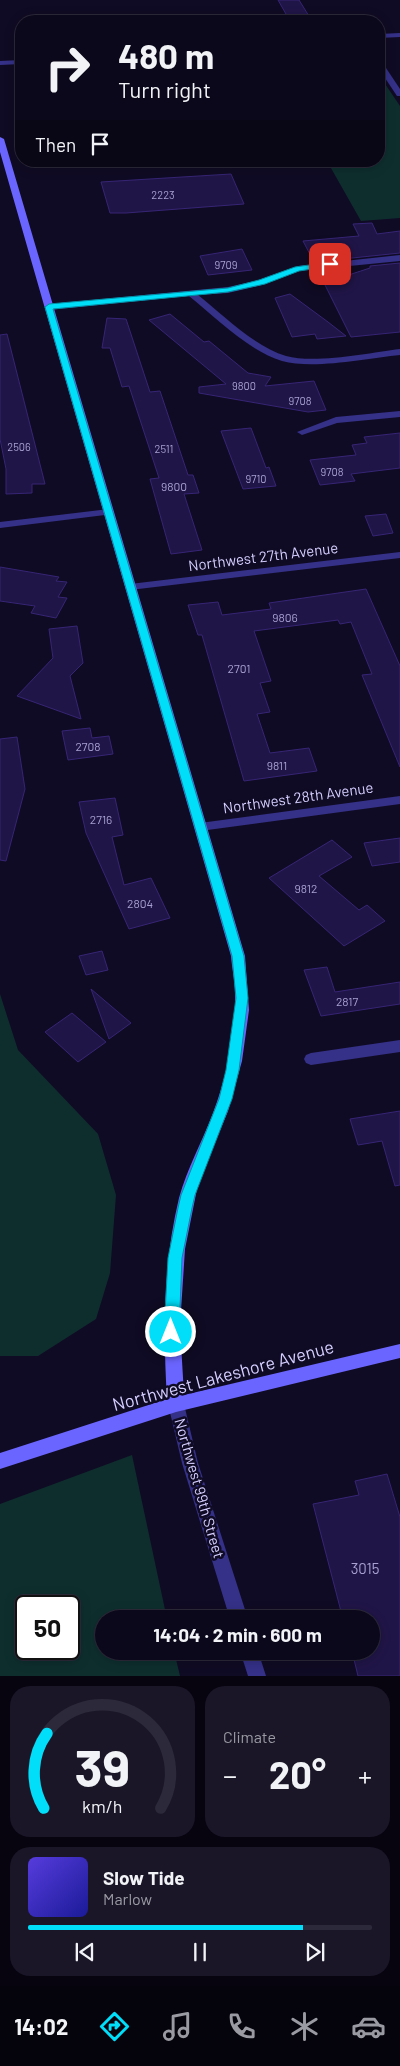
<!DOCTYPE html>
<html lang="en">
<head>
<meta charset="utf-8">
<style>
	:root { --surface:#0c081b; --page:#1a1628; --text:#f1f3f6; --muted:#9a9aa3; --line:#2c293a; --accent:#00def9 }
	body { margin:0; font-family:Barlow,sans-serif; background:var(--page); color:var(--text); height:100vh; display:flex; flex-direction:column; font-size:19px; white-space:nowrap }
	* { box-sizing:border-box; margin:0 }
	p { font-size:16px; color:var(--muted) }
	.icon { flex:none; width:28px; height:28px; fill:none; stroke:currentColor; stroke-width:2; stroke-linecap:round; stroke-linejoin:round }
	.map { position:relative; height:1676px; overflow:hidden }
	.drawer { display:flex; flex-direction:column; gap:10px; padding:10px; background:#07040f; flex:1 }
	.drawer>* { flex:none }
	.banner { position:absolute; left:15px; top:15px; width:370px; height:152px; border-radius:20px; box-shadow:0 2px 12px #0003,0 0 0 1px var(--line); background:#0c081b; color:var(--text); overflow:hidden }
	.speed { position:absolute; left:15px; top:1595px; display:flex; gap:10px; font-size:25px; font-weight:700; text-align:center }
	.speed>* { display:grid; place-content:center; width:65px; height:65px; border-radius:50%; background:var(--surface); box-shadow:0 2px 12px #0003,0 0 0 1px var(--line); line-height:1 }
	.speed .limit { border:2px solid #111; border-radius:8px; background:#fff; color:#111 }
	.pin { position:absolute; display:grid; place-items:center; width:42px; height:42px; color:#fff; margin:-21px; border-radius:10px; box-shadow:0 2px 8px #0006 }
	.me { position:absolute; width:55px; margin:-28px; rotate:0deg; stroke-linejoin:round; filter:drop-shadow(0 0 4px #0008) }
	.turn { display:flex; align-items:center; gap:18px; height:105px; padding:0 20px; font-size:22px }
	.turn .icon { width:65px; height:65px; stroke-width:2.5 }
	.turn b { display:block; font-size:35px; line-height:42px }
	.then { display:flex; align-items:center; height:48px; padding:0 20px; background:#0003; gap:10px; font-size:19px }
	.big { font-size:38px; font-weight:700; line-height:1.1 }
	.drawer .widget { flex:1; display:flex; flex-direction:column; justify-content:center; gap:8px; min-width:0; padding:0 18px; border-radius:20px; background:var(--page) }
	.drawer .dial { align-items:center; gap:0 }
	.dial svg { height:130px; overflow:visible; fill:none; stroke:var(--line); stroke-width:7; stroke-linecap:round; text-anchor:middle }
	.dial text { fill:var(--text); stroke:none }
	.song { display:flex; align-items:center; gap:15px }
	.cover { width:60px; height:60px; border-radius:8px; background:linear-gradient(135deg,hsl(250 70% 55%),hsl(240 70% 35%)) }
	.played { height:5px; border-radius:2px; background:linear-gradient(90deg,var(--accent) 80%,var(--line) 80%) }
	.keys { display:flex; justify-content:space-around; direction:ltr }
	.heat { display:flex; justify-content:space-between; align-items:center; font-size:28px; direction:ltr }
	.drawer .tiles { flex:1; display:grid; gap:10px; grid-template-columns:1fr 1fr }
	.widget:last-child { grid-column:span 2 }
	.trip { position:absolute; left:95px; top:1610px; width:285px; height:50px; border-radius:25px; background:var(--surface); box-shadow:0 2px 12px #0003,0 0 0 1px var(--line); font-weight:700; line-height:50px; text-align:center }
	.tabs { display:flex; height:80px; justify-content:space-around; align-items:center; background:#05030b; color:var(--muted) }
	.tabs .icon { width:35px; height:35px }
	.tabs .on { color:var(--accent) }
	.tabs b { font-size:22px; color:var(--text) }
	.map>svg:first-child { display:block }
	.green { fill:#0e2e2e; fill-rule:evenodd }
	.building { fill:#201547; stroke:#362575 }
	.lines { fill:none; stroke-linecap:round; stroke-linejoin:round }
	.minor { fill:#353188; fill-rule:evenodd }
	.tertiary { fill:#353188; fill-rule:evenodd }
	.secondary { fill:#6b65ff; fill-rule:evenodd }
	.route { fill:#00def9; stroke:#0090a2 }
	.labels { text-anchor:middle; dominant-baseline:central; stroke-width:5; stroke-linejoin:round; paint-order:stroke }
	.far-number-label { font-size:11px; fill:#a7a0d1 }
	.number-label { font-size:12px; fill:#a7a0d1 }
	.street-label { font-size:15px; fill:#d4ceff; stroke:#100b24 }
	.near-number-label { font-size:15px; fill:#a7a0d1 }
	.near-street-label { font-size:18px; fill:#d4ceff; stroke:#100b24 }
</style>
</head>
<body>
<div class="map">
<svg width="400" height="1676" viewBox="0 0 400 1676">
	<rect width="100%" height="100%" fill="#100b24"/>
	<g class="green">
		<polygon points="379,75 400,106 400,218 361,221 327,161 379,161"/>
		<polygon points="0,994 18,1050 98,1134 116,1195 110,1273 96,1319 38,1356 0,1356"/>
		<path d="M132,1455L167,1619H104V1651H174L180,1676H0V1504ZM26,1606H69V1649H26Z"/>
	</g>
	<g class="building">
		<polygon points="278,0 299,0 312,21 290,21"/>
		<polygon points="231,174 244,204 126,213 110,213 101,182"/>
		<polygon points="372,223 377,234 400,231 400,253 314,262 303,241 359,236 353,224"/>
		<polygon points="242,249 252,270 208,275 200,256"/>
		<polygon points="400,263 400,332 351,337 324,283 370,268 370,266"/>
		<polygon points="290,294 328,322 346,336 317,339 315,334 292,337 275,298"/>
		<polygon points="170,314 204,342 209,341 248,373 271,377 265,386 314,381 326,410 308,412 199,393 199,387 226,384 149,320"/>
		<polygon points="107,318 126,319 150,392 160,391 188,475 193,475 199,493 184,494 202,550 171,554 150,479 159,478 129,386 122,387 110,348 102,348"/>
		<polygon points="7,334 45,484 32,484 32,493 6,494 6,469 0,439 0,335"/>
		<polygon points="251,428 266,468 269,467 276,486 243,489 221,431"/>
		<polygon points="400,433 400,468 351,474 355,481 320,485 310,460 356,455 352,445 367,443 364,437"/>
		<polygon points="386,514 393,533 373,536 365,516"/>
		<polygon points="0,567 59,577 56,581 67,582 58,597 67,598 56,618 31,613 35,606 0,601"/>
		<polygon points="366,589 400,666 400,767 362,675 372,674 351,622 340,624 338,620 254,631 271,681 260,683 270,712 257,714 270,753 309,748 317,771 244,781 202,635 198,635 188,605 218,602 222,615 271,609 269,603"/>
		<polygon points="77,626 83,663 70,676 81,719 17,696 53,658 49,629"/>
		<polygon points="90,728 92,738 109,736 113,754 68,760 62,731"/>
		<polygon points="17,737 25,789 6,861 0,860 0,739"/>
		<polygon points="115,798 123,835 112,837 124,885 151,878 170,918 129,929 86,833 79,802"/>
		<polygon points="400,838 400,862 372,866 364,843"/>
		<polygon points="332,840 352,857 319,876 359,910 367,905 385,921 344,946 269,878"/>
		<polygon points="102,951 108,970 86,975 79,956"/>
		<polygon points="327,967 335,992 400,982 400,1004 321,1016 304,970"/>
		<polygon points="91,989 131,1023 109,1039"/>
		<polygon points="72,1013 106,1042 78,1062 45,1032"/>
		<polygon points="400,1111 400,1185 395,1186 382,1141 358,1145 350,1119"/>
		<polygon points="387,1474 400,1517 400,1676 358,1676 352,1651 371,1651 371,1619 343,1619 313,1504 359,1495 355,1481"/>
	</g>
	<g class="lines">
		<g class="minor">
			<polygon points="379,62 382,62 400,89 400,96 397,96 379,69"/>
			<path d="M400,255V261L299,271L262,285L228,293L198,295C223,315 255,347 286,356C315,364 369,353 400,349V355C367,358 314,370 282,361C249,351 216,318 189,296L49,310L45,307L49,304L228,287L259,280L298,266Z"/>
			<polygon points="400,411 400,417 337,423 302,435 297,432 336,417"/>
			<polygon points="400,552 400,558 130,590 125,587 130,584"/>
			<polygon points="400,796 400,804 200,831 194,827 200,823"/>
			<polygon points="400,1040 400,1052 311,1065 306,1063 304,1059 306,1055 311,1053"/>
			<polygon points="176,1396 182,1399 184,1404 198,1463 248,1619 230,1619 182,1463 168,1404 170,1399"/>
			<polygon points="240,1651 258,1651 266,1676 248,1676"/>
		</g>
		<g class="tertiary">
			<polygon points="400,33 400,37 379,38 379,34"/>
			<polygon points="21,60 21,64 0,65 0,61"/>
			<polygon points="109,509 114,512 113,514 0,528 0,522"/>
		</g>
		<path class="secondary" d="M0,137L4,139L245,956L249,1010L242,1061L228,1111L198,1184L185,1249L180,1326L184,1395L400,1344V1358L176,1412L0,1469V1453L167,1399C163,1332 163,1264 179,1198C187,1169 202,1142 213,1113C227,1076 236,1034 235,994C235,981 232,969 231,956L0,152Z"/>
	</g>
	<polygon class="route" points="330,262 333,264 332,266 299,271 265,284 228,292 53,309 244,956 248,998 239,1070 232,1099 195,1195 192,1208 182,1258 179,1332 177,1337 171,1339 166,1337 164,1332 168,1258 178,1208 181,1195 219,1099 226,1070 236,998 232,956 45,307 49,304 228,288 259,280 295,267"/>
	<g class="labels">
		<g class="far-number-label">
			<text x="163" y="194">2223</text>
			<text x="226" y="264">9709</text>
			<text x="244" y="385">9800</text>
			<text x="300" y="400">9708</text>
			<text x="19" y="446">2506</text>
			<text x="164" y="448">2511</text>
			<text x="332" y="471">9708</text>
			<text x="256" y="478">9710</text>
		</g>
		<g class="number-label">
			<text x="174" y="486">9800</text>
			<text x="285" y="617">9806</text>
			<text x="239" y="668">2701</text>
			<text x="88" y="746">2708</text>
			<text x="277" y="765">9811</text>
			<text x="101" y="819">2716</text>
			<text x="306" y="888">9812</text>
			<text x="140" y="903">2804</text>
			<text x="347" y="1001">2817</text>
		</g>
		<g class="street-label">
			<text transform="translate(263 556) rotate(-7)">Northwest 27th Avenue</text>
			<text transform="translate(298 797) rotate(-8)">Northwest 28th Avenue</text>
			<text transform="translate(200 1488) rotate(74)">Northwest 99th Street</text>
		</g>
		<g class="near-number-label">
			<text x="365" y="1568">3015</text>
		</g>
		<g class="near-street-label">
			<text transform="translate(223 1375) rotate(-15)">Northwest Lakeshore Avenue</text>
		</g>
	</g>
</svg>
<div class="speed"><div class="limit">50</div></div>
<div class="pin" style="left:330px;top:264px;background:#d93025"><svg class="icon" aria-label="arrive" viewBox="0 0 24 24"><path d="M6 21V4h12l-3 4 3 4H6"/></svg></div>
<svg class="me" style="left:171px;top:1332px" viewBox="-20 -20 40 40"><circle r="17" fill="#00def9" stroke="#fff" stroke-width="3"/><path d="M0-11L8 9 0 5-8 9z" fill="#fff"/></svg>
<div class="trip">14:04 · 2 min · 600 m</div>
<div class="banner">
<div class="turn"><svg class="icon" aria-label="right" viewBox="0 0 24 24"><path d="M7 20v-9h11M14 6l5 5-5 5"/></svg><div><b>480 m</b>Turn right</div></div>
<div class="then">Then<svg class="icon" aria-label="arrive" viewBox="0 0 24 24"><path d="M6 21V4h12l-3 4 3 4H6"/></svg></div>
</div>
</div>
<section class="drawer">
<div class="tiles">
<div class="widget dial"><svg viewBox="0 0 100 80">
<path d="M14 69A42 42 0 1 1 86 69"/>
<path d="M14 69A42 42 0 0 1 16 23" stroke="#00def9"/>
<text x="50" y="56" font-size="32" font-weight="700">39</text>
<text x="50" y="72" font-size="11">km/h</text>
</svg></div>
<div class="widget"><p>Climate</p>
<div class="heat"><a>−</a><b class="big">20°</b><a>+</a></div>
</div>
<div class="widget">
<div class="song"><i class="cover"></i><div><b>Slow Tide</b><p>Marlow</p></div></div>
<div class="played"></div>
<div class="keys"><svg class="icon" aria-label="previous" viewBox="0 0 24 24"><path d="M18 5L8 12l10 7zM5 5v14"/></svg><svg class="icon" aria-label="pause" viewBox="0 0 24 24"><path d="M8 5v14M16 5v14"/></svg><svg class="icon" aria-label="next" viewBox="0 0 24 24"><path d="M6 5l10 7-10 7zM19 5v14"/></svg></div>
</div>
</div>
</section>
<nav class="tabs">
<b>14:02</b>
<svg class="icon on" aria-label="directions" viewBox="0 0 24 24"><path d="M12 3l9 9-9 9-9-9zM9 14v-3h6M13 9l2 2-2 2"/></svg>
<svg class="icon" aria-label="music" viewBox="0 0 24 24"><path d="M9 18V5l10-2v13"/><circle cx="6" cy="18" r="3"/><circle cx="16" cy="16" r="3"/></svg>
<svg class="icon" aria-label="phone" viewBox="0 0 24 24"><path d="M5 4h4l2 5-3 2q2 4 5 5l2-3 5 2v4C11 20 4 13 5 4z"/></svg>
<svg class="icon" aria-label="climate" viewBox="0 0 24 24"><path d="M12 3v18M4 7l16 10M4 17L20 7"/></svg>
<svg class="icon" aria-label="car" viewBox="0 0 24 24"><path d="M5 17H2v-5l4-1 3-4h7l3 4 3 1v5h-3M9 17h6M6 11h13"/><circle cx="7" cy="17" r="2"/><circle cx="17" cy="17" r="2"/></svg>
</nav>
</body>
</html>
